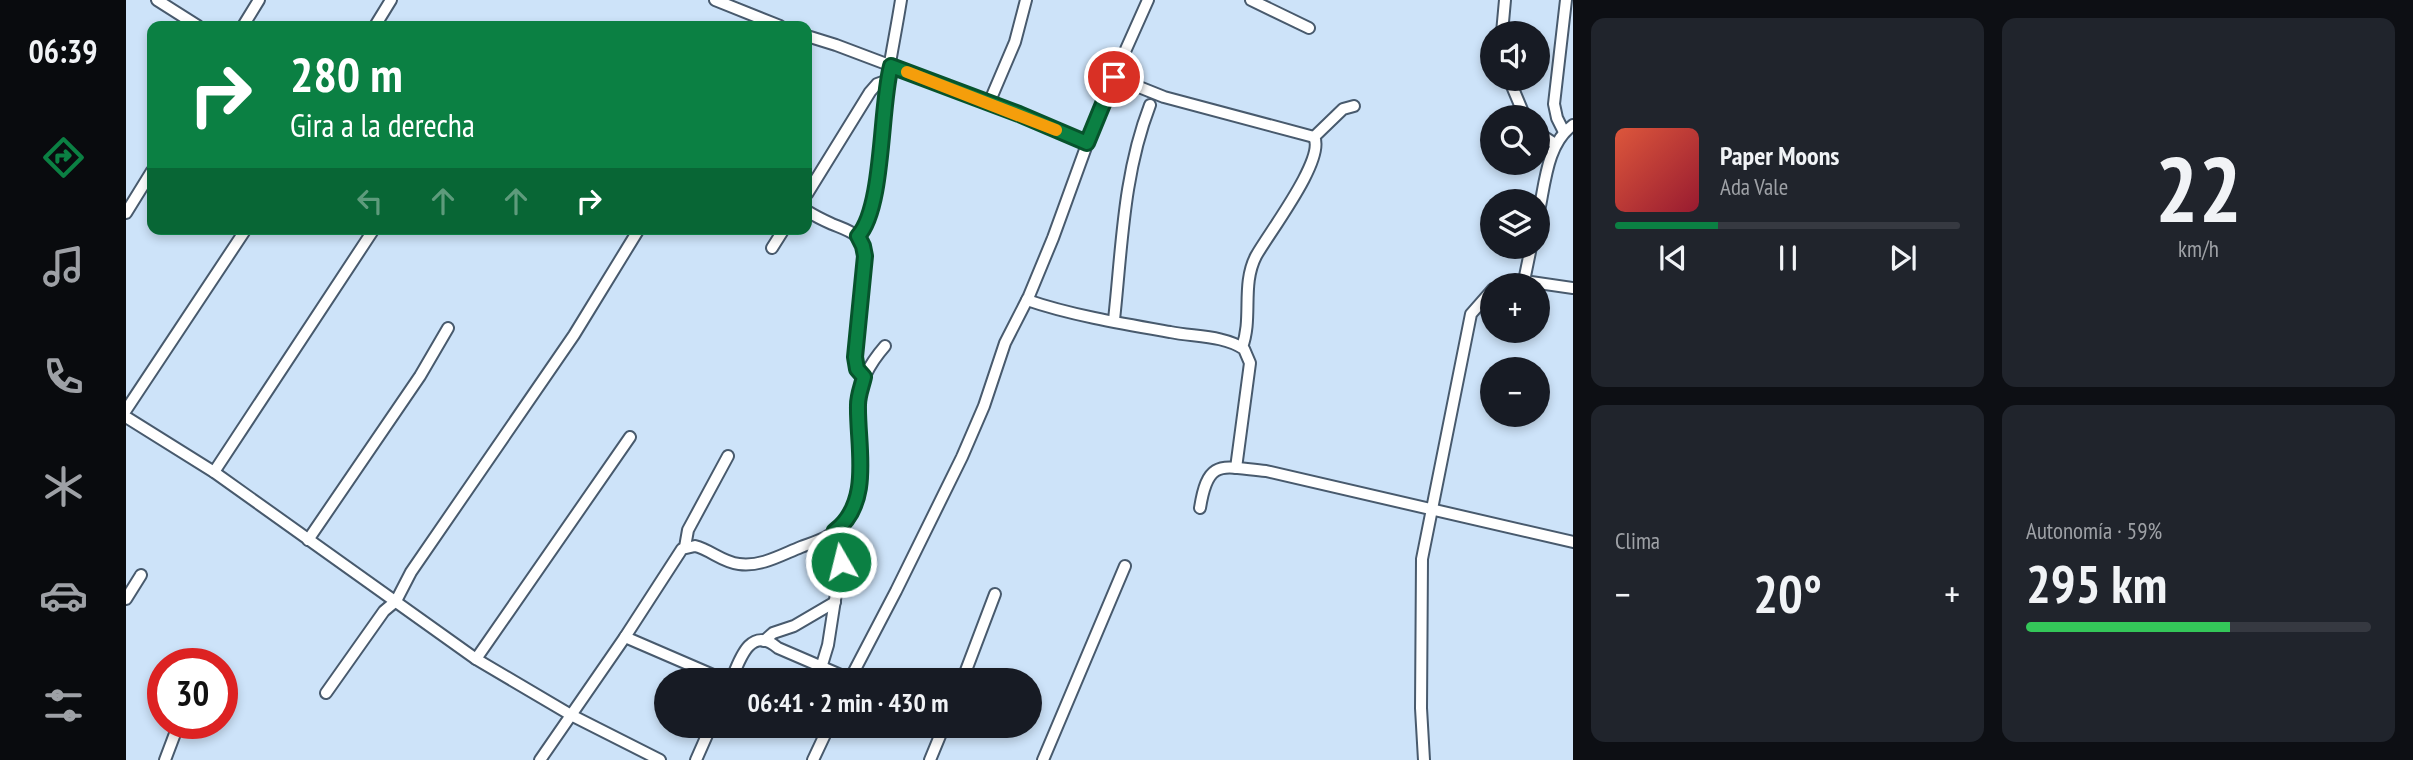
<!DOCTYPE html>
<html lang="es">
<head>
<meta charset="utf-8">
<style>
	:root { --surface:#171b24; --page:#20242c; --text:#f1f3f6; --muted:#9ea1a6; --line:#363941; --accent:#0b8043 }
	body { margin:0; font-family:"PT Sans Narrow",sans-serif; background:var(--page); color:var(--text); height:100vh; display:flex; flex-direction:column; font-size:26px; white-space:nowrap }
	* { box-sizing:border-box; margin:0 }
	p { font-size:23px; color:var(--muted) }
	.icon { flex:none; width:38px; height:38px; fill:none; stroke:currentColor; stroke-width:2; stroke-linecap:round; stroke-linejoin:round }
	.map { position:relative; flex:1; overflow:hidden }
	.drawer { display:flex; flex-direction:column; gap:18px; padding:18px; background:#0d0f14; width:840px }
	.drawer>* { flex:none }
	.top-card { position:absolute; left:21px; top:21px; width:665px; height:214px; border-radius:14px; box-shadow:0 4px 10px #0003; background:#0b8043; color:#fff; overflow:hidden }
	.tools { position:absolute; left:1354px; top:21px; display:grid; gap:14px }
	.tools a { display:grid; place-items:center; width:70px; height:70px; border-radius:50%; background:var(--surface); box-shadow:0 4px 10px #0003; font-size:35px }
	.speed { position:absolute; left:21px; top:648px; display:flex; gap:14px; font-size:35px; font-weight:700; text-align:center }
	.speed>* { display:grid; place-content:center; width:91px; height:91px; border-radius:50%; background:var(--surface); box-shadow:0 4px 10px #0003; line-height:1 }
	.speed .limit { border:10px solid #d22; background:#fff; color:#111 }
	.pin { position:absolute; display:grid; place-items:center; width:60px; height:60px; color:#fff; margin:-30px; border:4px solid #fff; border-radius:50%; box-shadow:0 2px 7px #0007 }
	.me { position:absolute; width:77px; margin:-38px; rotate:352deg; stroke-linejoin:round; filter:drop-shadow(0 0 5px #0008) }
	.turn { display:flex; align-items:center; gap:24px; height:147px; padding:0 28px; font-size:32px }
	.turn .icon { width:91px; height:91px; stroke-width:2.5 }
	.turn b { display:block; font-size:49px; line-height:60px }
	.lanes { display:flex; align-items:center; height:66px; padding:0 28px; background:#0003; justify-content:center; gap:35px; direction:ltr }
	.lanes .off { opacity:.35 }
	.big { font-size:52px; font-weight:700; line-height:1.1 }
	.drawer .tile { flex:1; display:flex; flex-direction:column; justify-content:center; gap:10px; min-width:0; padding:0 24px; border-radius:14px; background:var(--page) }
	.drawer .dial { align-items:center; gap:0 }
	.dial b { font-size:91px; line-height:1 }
	.song { display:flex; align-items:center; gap:21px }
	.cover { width:84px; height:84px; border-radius:10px; background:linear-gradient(135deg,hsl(10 70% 55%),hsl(350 70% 35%)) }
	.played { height:7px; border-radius:4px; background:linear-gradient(90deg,var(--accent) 30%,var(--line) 30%) }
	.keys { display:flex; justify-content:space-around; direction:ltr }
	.heat { display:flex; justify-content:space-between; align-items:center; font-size:38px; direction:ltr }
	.charge { height:10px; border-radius:5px; background:linear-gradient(90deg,#34c759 59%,var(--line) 0) }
	.drawer .tiles { flex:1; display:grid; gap:18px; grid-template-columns:repeat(2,1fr) }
	.trip { position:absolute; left:528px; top:668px; width:388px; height:70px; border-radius:35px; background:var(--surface); box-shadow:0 4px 10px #0003; font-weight:700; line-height:70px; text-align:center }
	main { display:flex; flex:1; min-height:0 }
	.dock { display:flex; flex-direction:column; width:126px; justify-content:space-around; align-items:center; background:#090b0e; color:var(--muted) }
	.dock .icon { width:49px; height:49px }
	.dock .current { color:var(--accent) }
	.dock b { font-size:32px; color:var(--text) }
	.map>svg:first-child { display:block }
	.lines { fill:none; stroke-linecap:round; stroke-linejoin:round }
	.minor-casing { stroke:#485a6d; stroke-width:14 }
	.minor { stroke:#fff; stroke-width:10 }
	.route-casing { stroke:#07532c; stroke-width:18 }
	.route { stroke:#0b8043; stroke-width:12 }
	.slow { stroke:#f59e0b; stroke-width:12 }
</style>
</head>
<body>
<main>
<nav class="dock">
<b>06:39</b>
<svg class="icon current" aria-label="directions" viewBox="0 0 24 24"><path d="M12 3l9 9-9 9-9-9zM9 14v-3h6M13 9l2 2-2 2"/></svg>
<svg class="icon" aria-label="music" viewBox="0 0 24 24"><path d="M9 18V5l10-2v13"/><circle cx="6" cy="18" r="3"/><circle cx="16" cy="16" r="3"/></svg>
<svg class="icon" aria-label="phone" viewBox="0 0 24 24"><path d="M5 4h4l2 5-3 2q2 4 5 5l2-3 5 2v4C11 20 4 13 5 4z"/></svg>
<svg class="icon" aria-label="climate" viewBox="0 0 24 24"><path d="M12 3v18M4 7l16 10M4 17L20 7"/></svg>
<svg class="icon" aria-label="car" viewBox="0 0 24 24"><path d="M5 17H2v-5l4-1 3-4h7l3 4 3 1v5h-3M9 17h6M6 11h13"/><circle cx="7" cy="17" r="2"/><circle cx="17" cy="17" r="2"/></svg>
<svg class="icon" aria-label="filters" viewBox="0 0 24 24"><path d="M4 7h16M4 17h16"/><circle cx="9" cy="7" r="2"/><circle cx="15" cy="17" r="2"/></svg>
</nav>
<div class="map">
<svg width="1447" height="760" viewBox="0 0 1447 760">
	<rect width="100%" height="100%" fill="#cde3f9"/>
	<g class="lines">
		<g class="minor-casing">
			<g id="minor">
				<polyline points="31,0 72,26"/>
				<polyline points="589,0 654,26"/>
				<polyline points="1125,0 1183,28"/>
				<polyline points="117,26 133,0"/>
				<polyline points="249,26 265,0"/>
				<polyline points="1376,33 1379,0"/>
				<polyline points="681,36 710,45 893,114 961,143"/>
				<polyline points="988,77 1038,97 1188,137"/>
				<polyline points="1383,79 1399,117"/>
				<polyline points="863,103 889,42 900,0"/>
				<polyline points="1438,132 1431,118 1428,104 1440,0"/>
				<polyline points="1412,133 1429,144"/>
				<polyline points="1188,137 1217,109 1228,106"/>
				<polyline points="681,194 744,92 751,84 762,80"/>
				<path d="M681,211C689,216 697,220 706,224C723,231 738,234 739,256L729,357L731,369L738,378"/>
				<polyline points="0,213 26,171"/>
				<path d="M1412,216C1419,186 1420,144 1447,125"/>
				<path d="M732,236C756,210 754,130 759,95C763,64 770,32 775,0"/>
				<polyline points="646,248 658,229"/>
				<polyline points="1398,281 1405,247"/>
				<polyline points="1380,285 1398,281 1447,288"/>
				<path d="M901,300C944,315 998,324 1044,332C1068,337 1097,335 1118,349L1124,363L1110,468"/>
				<path d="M988,320C996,247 997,175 1024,105"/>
				<path d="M1116,347C1127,318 1115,285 1130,256C1142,234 1200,159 1188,137"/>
				<polyline points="0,410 120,229"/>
				<polyline points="0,417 88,472 350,659 445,715 534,760"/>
				<polyline points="88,472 248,229"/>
				<path d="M1074,508C1082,457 1096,467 1140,471L1447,542"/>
				<polyline points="182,540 294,376 322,328"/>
				<polyline points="559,547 562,530 602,456"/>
				<polyline points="0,599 15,575"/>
				<polyline points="499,637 601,681"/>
				<polyline points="638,641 647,633 668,626 709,602"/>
				<polyline points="350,659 504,437"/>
				<polyline points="76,663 77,662"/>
				<polyline points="695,668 702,645 716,555 715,542 709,531"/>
				<path d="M605,681C613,661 624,624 652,648L724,679"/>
				<polyline points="723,681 770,591 836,457 858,406 879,343 903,296 927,238 976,103 1022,0"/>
				<polyline points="836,681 869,594"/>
				<polyline points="200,693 258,611 270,601 285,572 448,335 513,229"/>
				<polyline points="39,760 53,723"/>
				<path d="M414,760L499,637L556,549L569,546C585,550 596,562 613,564C635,567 655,555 675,547C688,542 703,538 713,528C747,498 730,442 732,404C733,382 745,362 759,346"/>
				<polyline points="570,760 585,726"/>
				<polyline points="687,760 703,726"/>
				<polyline points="804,760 818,726"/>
				<polyline points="917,760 999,566"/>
				<polyline points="1298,760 1295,708 1296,559 1345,314 1367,289"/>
			</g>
		</g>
		<use href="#minor" class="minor"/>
	</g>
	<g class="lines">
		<g class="route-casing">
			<path id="route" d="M715,562L716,548L709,531C747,502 731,446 732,405C732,395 736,386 738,377L731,369L729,357L739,256L737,246L732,236C758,208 754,107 765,66L893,114L961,143L988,77"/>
		</g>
		<use href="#route" class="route"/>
		<polyline class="slow" points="781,72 930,130"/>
	</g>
</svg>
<div class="tools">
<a><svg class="icon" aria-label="sound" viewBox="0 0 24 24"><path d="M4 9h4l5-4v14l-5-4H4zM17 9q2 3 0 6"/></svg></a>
<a><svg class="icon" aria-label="search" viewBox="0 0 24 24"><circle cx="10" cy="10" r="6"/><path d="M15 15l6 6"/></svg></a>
<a><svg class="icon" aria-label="layers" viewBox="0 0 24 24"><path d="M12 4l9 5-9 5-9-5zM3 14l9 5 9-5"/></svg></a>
<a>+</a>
<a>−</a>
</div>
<div class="speed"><div class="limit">30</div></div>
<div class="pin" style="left:988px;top:77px;background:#d93025"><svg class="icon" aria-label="arrive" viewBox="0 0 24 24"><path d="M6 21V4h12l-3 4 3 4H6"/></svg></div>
<svg class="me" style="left:715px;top:562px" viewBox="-20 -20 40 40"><circle r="17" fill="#0b8043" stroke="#fff" stroke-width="3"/><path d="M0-11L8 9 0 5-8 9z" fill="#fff"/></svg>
<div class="trip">06:41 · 2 min · 430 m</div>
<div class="top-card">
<div class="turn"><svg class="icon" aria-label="right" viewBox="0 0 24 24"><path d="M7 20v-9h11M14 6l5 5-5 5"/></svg><div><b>280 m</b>Gira a la derecha</div></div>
<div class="lanes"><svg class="icon off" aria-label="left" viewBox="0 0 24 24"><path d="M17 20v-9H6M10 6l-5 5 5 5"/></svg><svg class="icon off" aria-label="ahead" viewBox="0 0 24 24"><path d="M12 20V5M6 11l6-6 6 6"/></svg><svg class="icon off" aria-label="ahead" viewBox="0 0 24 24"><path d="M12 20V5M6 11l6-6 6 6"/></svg><svg class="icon" aria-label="right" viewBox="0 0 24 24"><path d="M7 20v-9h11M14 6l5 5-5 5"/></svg></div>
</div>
</div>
<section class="drawer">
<div class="tiles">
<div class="tile">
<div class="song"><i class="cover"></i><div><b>Paper Moons</b><p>Ada Vale</p></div></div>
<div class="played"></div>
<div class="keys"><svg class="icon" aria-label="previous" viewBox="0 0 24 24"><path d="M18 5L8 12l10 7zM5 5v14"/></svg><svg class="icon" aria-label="pause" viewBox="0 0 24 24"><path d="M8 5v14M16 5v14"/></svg><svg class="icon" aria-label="next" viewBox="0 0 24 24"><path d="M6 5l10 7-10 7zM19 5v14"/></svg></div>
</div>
<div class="tile dial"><b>22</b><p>km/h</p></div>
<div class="tile"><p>Clima</p>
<div class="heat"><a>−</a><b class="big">20°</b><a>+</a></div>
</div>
<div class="tile"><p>Autonomía · 59%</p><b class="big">295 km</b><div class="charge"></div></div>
</div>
</section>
</main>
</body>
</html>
